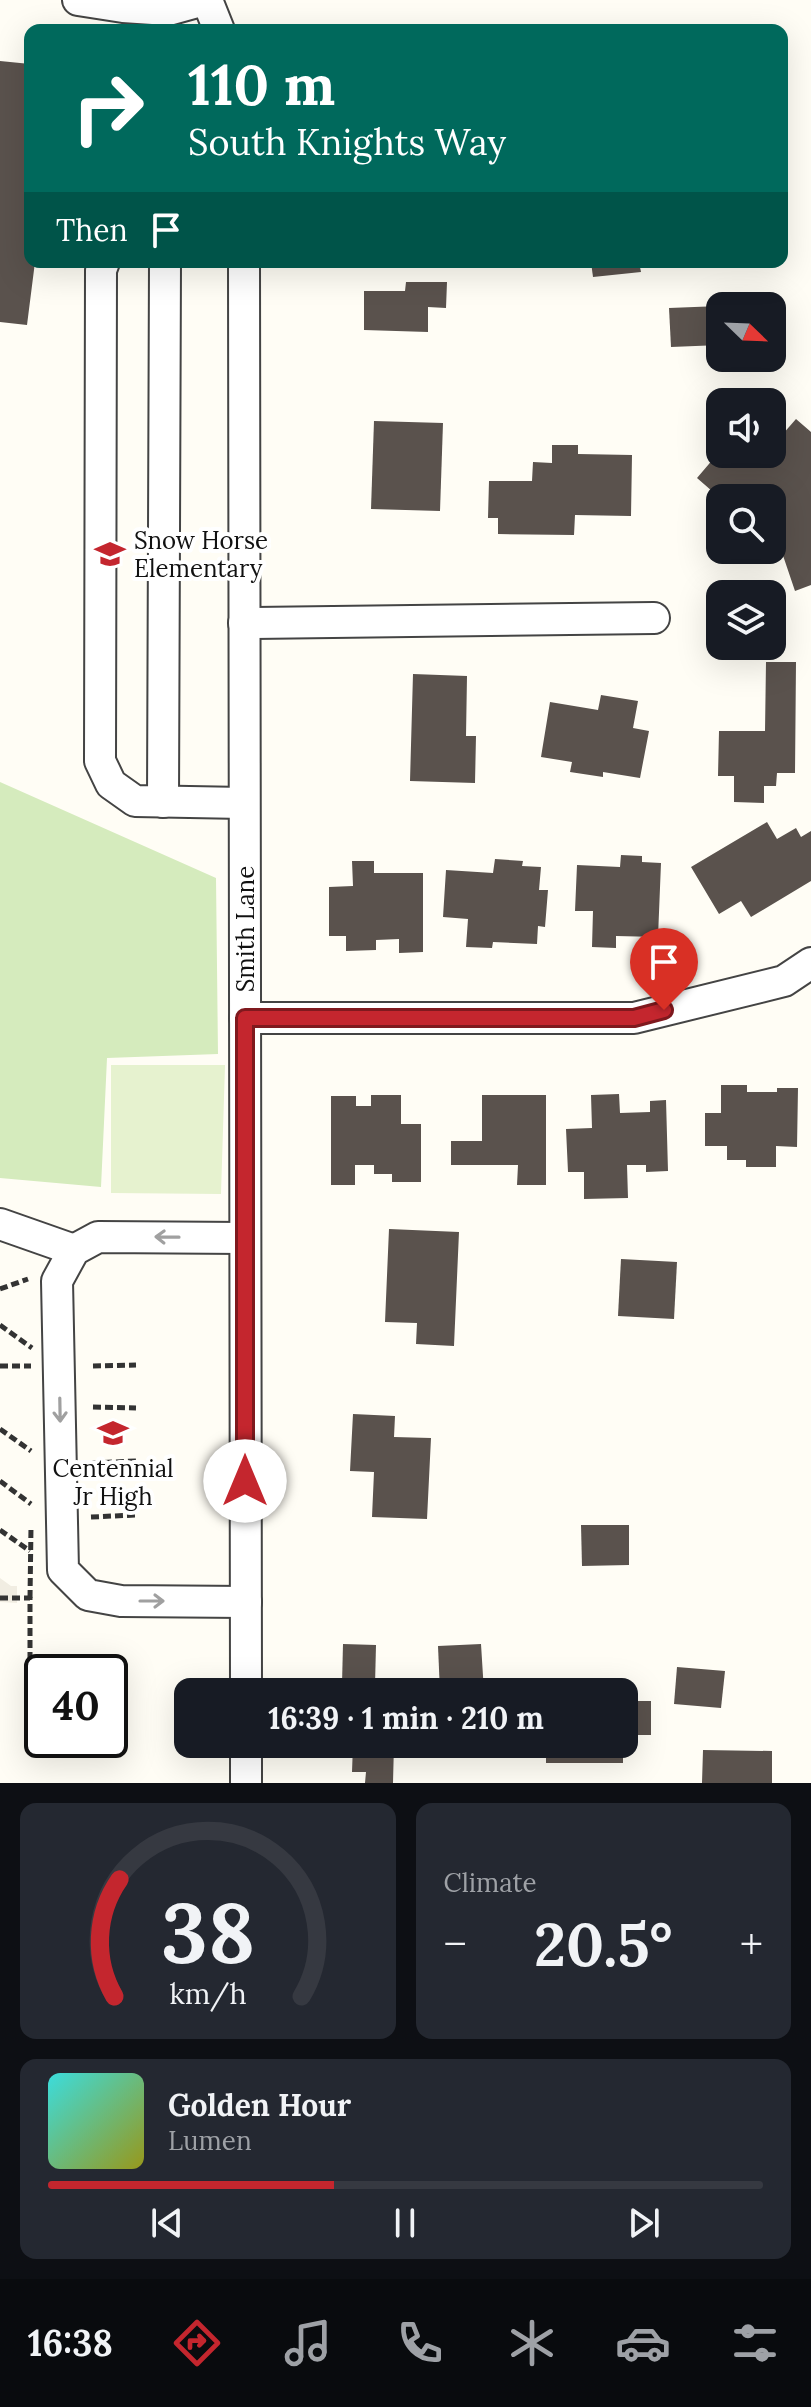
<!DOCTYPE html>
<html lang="en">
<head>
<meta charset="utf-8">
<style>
	:root { --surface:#171b24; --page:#242831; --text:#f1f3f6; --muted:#9ea1a6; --line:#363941; --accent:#c4262e }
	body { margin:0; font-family:Lora,serif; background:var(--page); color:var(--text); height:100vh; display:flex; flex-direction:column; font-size:30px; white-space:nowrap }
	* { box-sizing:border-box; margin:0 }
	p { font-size:26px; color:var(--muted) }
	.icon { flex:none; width:44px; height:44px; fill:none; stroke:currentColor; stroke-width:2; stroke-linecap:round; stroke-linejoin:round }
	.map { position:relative; height:1783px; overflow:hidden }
	.sheet { display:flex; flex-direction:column; gap:20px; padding:20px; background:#0d0f14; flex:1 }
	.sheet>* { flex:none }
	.hud { position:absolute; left:24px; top:24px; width:764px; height:244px; border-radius:16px; box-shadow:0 8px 32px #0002; background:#00695c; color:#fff; overflow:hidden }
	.needle { width:52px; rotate:113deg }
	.buttons { position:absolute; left:706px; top:292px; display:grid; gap:16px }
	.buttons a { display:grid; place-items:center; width:80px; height:80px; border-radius:16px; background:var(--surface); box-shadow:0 8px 32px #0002; font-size:40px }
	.speed { position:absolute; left:24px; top:1654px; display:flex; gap:16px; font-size:40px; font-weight:700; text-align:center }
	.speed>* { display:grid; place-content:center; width:104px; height:104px; border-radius:50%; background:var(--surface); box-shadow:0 8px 32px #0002; line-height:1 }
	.speed .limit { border:4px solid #111; border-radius:12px; background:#fff; color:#111 }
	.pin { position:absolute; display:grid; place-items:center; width:68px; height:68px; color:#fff; margin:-82px -34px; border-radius:50% 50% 50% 0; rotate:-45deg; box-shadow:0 0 8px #0007 }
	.pin .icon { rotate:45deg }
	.me { position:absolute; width:88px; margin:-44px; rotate:0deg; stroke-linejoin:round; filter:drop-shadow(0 0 6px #0008) }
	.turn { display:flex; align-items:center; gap:28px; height:168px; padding:0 32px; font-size:36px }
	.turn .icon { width:104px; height:104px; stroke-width:2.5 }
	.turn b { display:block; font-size:56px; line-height:68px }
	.then { display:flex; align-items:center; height:76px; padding:0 32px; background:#0003; gap:16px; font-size:30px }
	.big { font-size:60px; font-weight:700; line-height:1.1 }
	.sheet .widget { flex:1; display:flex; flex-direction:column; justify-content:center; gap:12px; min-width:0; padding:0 28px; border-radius:16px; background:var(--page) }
	.sheet .dial { align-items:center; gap:0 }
	.dial svg { height:208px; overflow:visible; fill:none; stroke:var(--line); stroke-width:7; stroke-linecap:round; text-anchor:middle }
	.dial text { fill:var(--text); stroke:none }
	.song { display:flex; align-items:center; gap:24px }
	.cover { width:96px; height:96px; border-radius:12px; background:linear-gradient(135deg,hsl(180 70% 55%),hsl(60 70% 35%)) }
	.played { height:8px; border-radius:4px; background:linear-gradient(90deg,var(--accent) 40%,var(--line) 40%) }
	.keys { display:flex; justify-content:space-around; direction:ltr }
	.heat { display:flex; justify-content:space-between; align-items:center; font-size:44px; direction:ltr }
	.sheet .tiles { flex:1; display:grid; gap:20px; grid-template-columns:1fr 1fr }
	.widget:last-child { grid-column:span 2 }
	.trip { position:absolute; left:174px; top:1678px; width:464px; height:80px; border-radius:16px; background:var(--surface); box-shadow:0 8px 32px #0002; font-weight:700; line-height:80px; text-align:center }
	.dock { display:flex; height:128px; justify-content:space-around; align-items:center; background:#090b0e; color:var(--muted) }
	.dock .icon { width:56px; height:56px }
	.dock .on { color:var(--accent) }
	.dock b { font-size:36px; color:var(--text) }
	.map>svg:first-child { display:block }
	.green { fill:#d5ebbd }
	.pitch { fill:#e6f2cf }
	.plaza { fill:#f1ede2 }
	.building { fill:#5a524d }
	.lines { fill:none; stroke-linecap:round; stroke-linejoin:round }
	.minor-casing { stroke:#444; stroke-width:34 }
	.path { stroke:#333; stroke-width:5; stroke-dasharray:8 4; stroke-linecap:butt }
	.minor { stroke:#fff; stroke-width:30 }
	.oneway { stroke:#a0a0a0 }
	.route-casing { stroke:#7f191e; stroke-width:20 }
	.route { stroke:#c4262e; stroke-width:14 }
	.labels { text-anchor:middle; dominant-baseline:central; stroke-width:8; stroke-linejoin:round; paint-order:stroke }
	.poi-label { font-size:24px; fill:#111; stroke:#fff; text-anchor:start }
	.street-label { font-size:24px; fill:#111; stroke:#fff }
</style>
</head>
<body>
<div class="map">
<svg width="811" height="1783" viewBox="0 0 811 1783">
	<rect width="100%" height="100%" fill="#fffdf5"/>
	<polygon class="green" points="0,782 216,878 218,1054 107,1058 101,1187 0,1178"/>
	<polygon class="pitch" points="111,1065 225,1065 221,1194 111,1193"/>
	<polygon class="plaza" points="0,1578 11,1586 17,1586 17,1603 0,1602"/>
	<g class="building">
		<polygon points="0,61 30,64 30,262 35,262 27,325 0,322"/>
		<polygon points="591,262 639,262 641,272 593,277"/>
		<polygon points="406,282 447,282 446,308 428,307 428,332 364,330 364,291 405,291"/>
		<polygon points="720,306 720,345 671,347 669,308"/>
		<polygon points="796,419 811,432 811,585 795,591 772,523 772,498 720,498 697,478 720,451 720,454 772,454 772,431 774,428 782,435"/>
		<polygon points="374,421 443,423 440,511 371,509"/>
		<polygon points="552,445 578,445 578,454 632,455 631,516 575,515 574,535 498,534 498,518 488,518 489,481 532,481 533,462 552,463"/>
		<polygon points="766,662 796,662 795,773 777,773 776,786 764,786 764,803 734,802 734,776 718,776 719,731 765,731"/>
		<polygon points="413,674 467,676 466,736 476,736 475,783 410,781"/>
		<polygon points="601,695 638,701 633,728 649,731 640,778 603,772 603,777 570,772 572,762 541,757 550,702 598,710"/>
		<polygon points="767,822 777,839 796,828 801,837 811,831 811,881 751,917 741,901 719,914 691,867"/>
		<polygon points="621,855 642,856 642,862 661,863 658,937 616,936 616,948 592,947 593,911 575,911 577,865 620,867"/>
		<polygon points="495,859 523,861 522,866 541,867 539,890 548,890 545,927 538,926 537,944 493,942 492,948 466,947 468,919 443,917 446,870 493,873"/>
		<polygon points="352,861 374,861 374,873 423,873 423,952 399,953 399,939 376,940 376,950 346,951 346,936 329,936 329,887 353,886"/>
		<polygon points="721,1085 747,1085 747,1092 777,1092 777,1088 798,1088 797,1147 776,1146 776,1167 746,1167 746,1160 727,1160 727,1146 705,1146 705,1113 721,1113"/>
		<polygon points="619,1094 620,1113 650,1112 650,1101 666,1100 668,1171 646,1172 646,1165 627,1165 628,1198 584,1199 584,1172 568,1172 566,1129 592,1128 591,1095"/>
		<polygon points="371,1095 401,1095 401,1124 421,1124 421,1182 392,1182 392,1174 374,1174 374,1165 355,1165 355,1185 331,1185 331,1096 356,1096 356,1106 371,1106"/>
		<polygon points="482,1095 546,1095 546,1185 517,1185 518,1165 451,1165 451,1141 482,1141"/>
		<polygon points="389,1229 459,1232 454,1346 416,1344 417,1323 385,1322"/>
		<polygon points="621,1259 677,1262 674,1319 618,1316"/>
		<polygon points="353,1414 395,1416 394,1437 431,1438 427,1519 372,1517 374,1472 350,1471"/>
		<polygon points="581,1525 629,1525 629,1565 582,1566"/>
		<polygon points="343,1644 376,1645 375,1685 342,1684"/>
		<polygon points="481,1644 484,1692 440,1692 438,1646"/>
		<polygon points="677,1667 725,1671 721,1708 674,1704"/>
		<rect x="624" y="1701" width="27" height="34"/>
		<polygon points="353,1744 394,1744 393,1783 365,1783 366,1772 352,1772"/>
		<rect x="546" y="1744" width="77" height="19"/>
		<polygon points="703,1750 772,1751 772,1783 702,1783"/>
	</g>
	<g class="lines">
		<g class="minor-casing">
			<g id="minor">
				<polyline points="78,0 123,7 168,10 204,0"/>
				<polyline points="207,0 219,30"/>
				<polyline points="104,262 101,270 100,761 111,784 135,801 244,803"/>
				<polyline points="244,262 246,1692"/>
				<polyline points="244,623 654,618"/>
				<polyline points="163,802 165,262"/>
				<polyline points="245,1018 634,1018 784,981 811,963"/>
				<polyline points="0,1224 74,1250"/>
				<polyline points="245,1238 98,1237 74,1250 57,1281 63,1570 88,1595 121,1601 246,1602"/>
				<polyline points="246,1744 246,1783"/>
			</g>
		</g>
		<g class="path">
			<polyline points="29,71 30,71"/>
			<polyline points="0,1289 28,1279"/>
			<polyline points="0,1325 32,1348"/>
			<polyline points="0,1366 31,1366"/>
			<polyline points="93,1366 136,1365"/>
			<polyline points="93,1407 136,1408"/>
			<polyline points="0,1429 31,1451"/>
			<polyline points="92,1463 136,1461"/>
			<polyline points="0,1481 31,1504"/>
			<polyline points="91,1517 136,1515"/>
			<polyline points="0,1530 30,1551"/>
			<polyline points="0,1598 30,1598 30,1673"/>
			<polyline points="30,1598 31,1527"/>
		</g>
		<use href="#minor" class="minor"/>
	</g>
	<defs><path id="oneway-shaft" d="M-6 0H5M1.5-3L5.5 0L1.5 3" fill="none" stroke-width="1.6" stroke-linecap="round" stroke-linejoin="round" transform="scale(2)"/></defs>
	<g class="oneway">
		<use href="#oneway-shaft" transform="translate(167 1237) rotate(-179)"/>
		<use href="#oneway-shaft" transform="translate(60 1410) rotate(89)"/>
		<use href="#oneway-shaft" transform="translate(152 1601)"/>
	</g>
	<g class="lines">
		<g class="route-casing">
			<polyline id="route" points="245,1481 245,1018 634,1018 664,1010"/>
		</g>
		<use href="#route" class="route"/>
	</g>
	<defs>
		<g id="school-bare" transform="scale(2.4)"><path d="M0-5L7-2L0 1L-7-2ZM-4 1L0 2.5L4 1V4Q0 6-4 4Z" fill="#c4262e" stroke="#fff" stroke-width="2.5" paint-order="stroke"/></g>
	</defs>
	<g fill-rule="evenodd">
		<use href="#school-bare" x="110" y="554"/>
		<use href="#school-bare" x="113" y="1433"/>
	</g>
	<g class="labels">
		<g class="poi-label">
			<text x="134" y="540">Snow Horse<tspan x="134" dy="28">Elementary</tspan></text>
			<text x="113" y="1468" text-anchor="middle">Centennial<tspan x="113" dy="28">Jr High</tspan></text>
		</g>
		<g class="street-label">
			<text transform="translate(245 929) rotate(-90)">Smith Lane</text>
		</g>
	</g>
</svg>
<div class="buttons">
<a><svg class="needle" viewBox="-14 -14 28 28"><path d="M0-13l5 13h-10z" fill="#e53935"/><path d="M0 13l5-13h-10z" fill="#9ea1a6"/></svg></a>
<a><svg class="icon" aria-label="sound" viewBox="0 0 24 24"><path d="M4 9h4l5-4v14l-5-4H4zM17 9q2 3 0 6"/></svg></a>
<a><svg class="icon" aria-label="search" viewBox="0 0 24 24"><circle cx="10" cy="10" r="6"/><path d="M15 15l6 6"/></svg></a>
<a><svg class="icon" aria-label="layers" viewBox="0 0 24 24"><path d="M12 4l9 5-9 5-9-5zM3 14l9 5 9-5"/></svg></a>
</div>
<div class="speed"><div class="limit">40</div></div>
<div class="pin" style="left:664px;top:1010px;background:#d93025"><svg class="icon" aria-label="arrive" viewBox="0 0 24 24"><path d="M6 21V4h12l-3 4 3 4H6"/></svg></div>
<svg class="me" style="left:245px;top:1481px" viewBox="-20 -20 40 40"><circle r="19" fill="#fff"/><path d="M0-13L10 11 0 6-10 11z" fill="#c4262e"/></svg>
<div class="trip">16:39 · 1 min · 210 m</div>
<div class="hud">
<div class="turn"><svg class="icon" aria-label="right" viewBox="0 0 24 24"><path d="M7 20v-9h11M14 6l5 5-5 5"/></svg><div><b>110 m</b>South Knights Way</div></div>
<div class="then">Then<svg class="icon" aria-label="arrive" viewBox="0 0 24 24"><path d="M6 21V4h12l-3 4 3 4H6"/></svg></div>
</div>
</div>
<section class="sheet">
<div class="tiles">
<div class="widget dial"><svg viewBox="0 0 100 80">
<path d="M14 69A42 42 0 1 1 86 69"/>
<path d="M14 69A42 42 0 0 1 16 24" stroke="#c4262e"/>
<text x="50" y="56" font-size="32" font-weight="700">38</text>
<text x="50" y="72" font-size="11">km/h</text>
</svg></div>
<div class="widget"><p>Climate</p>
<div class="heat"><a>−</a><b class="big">20.5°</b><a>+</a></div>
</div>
<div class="widget">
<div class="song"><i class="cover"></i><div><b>Golden Hour</b><p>Lumen</p></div></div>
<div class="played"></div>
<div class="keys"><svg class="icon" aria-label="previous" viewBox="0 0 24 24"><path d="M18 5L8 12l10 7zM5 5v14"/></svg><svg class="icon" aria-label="pause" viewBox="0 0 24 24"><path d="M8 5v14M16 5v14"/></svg><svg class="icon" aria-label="next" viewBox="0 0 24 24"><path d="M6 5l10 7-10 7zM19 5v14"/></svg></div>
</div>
</div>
</section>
<nav class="dock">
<b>16:38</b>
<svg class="icon on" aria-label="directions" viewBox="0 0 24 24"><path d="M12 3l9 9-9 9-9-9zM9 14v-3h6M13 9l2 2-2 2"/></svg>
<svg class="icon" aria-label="music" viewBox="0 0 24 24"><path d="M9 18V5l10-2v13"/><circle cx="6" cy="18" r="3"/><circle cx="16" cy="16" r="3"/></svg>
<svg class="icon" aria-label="phone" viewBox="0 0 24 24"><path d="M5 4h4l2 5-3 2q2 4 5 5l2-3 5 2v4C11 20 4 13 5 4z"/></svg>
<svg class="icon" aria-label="climate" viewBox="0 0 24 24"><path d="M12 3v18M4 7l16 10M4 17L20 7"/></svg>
<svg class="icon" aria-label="car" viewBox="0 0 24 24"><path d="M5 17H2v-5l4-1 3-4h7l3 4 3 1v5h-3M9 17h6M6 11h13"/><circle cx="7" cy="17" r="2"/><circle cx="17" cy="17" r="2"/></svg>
<svg class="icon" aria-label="filters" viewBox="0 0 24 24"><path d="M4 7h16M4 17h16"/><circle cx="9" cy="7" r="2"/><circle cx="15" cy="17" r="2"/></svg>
</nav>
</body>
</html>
